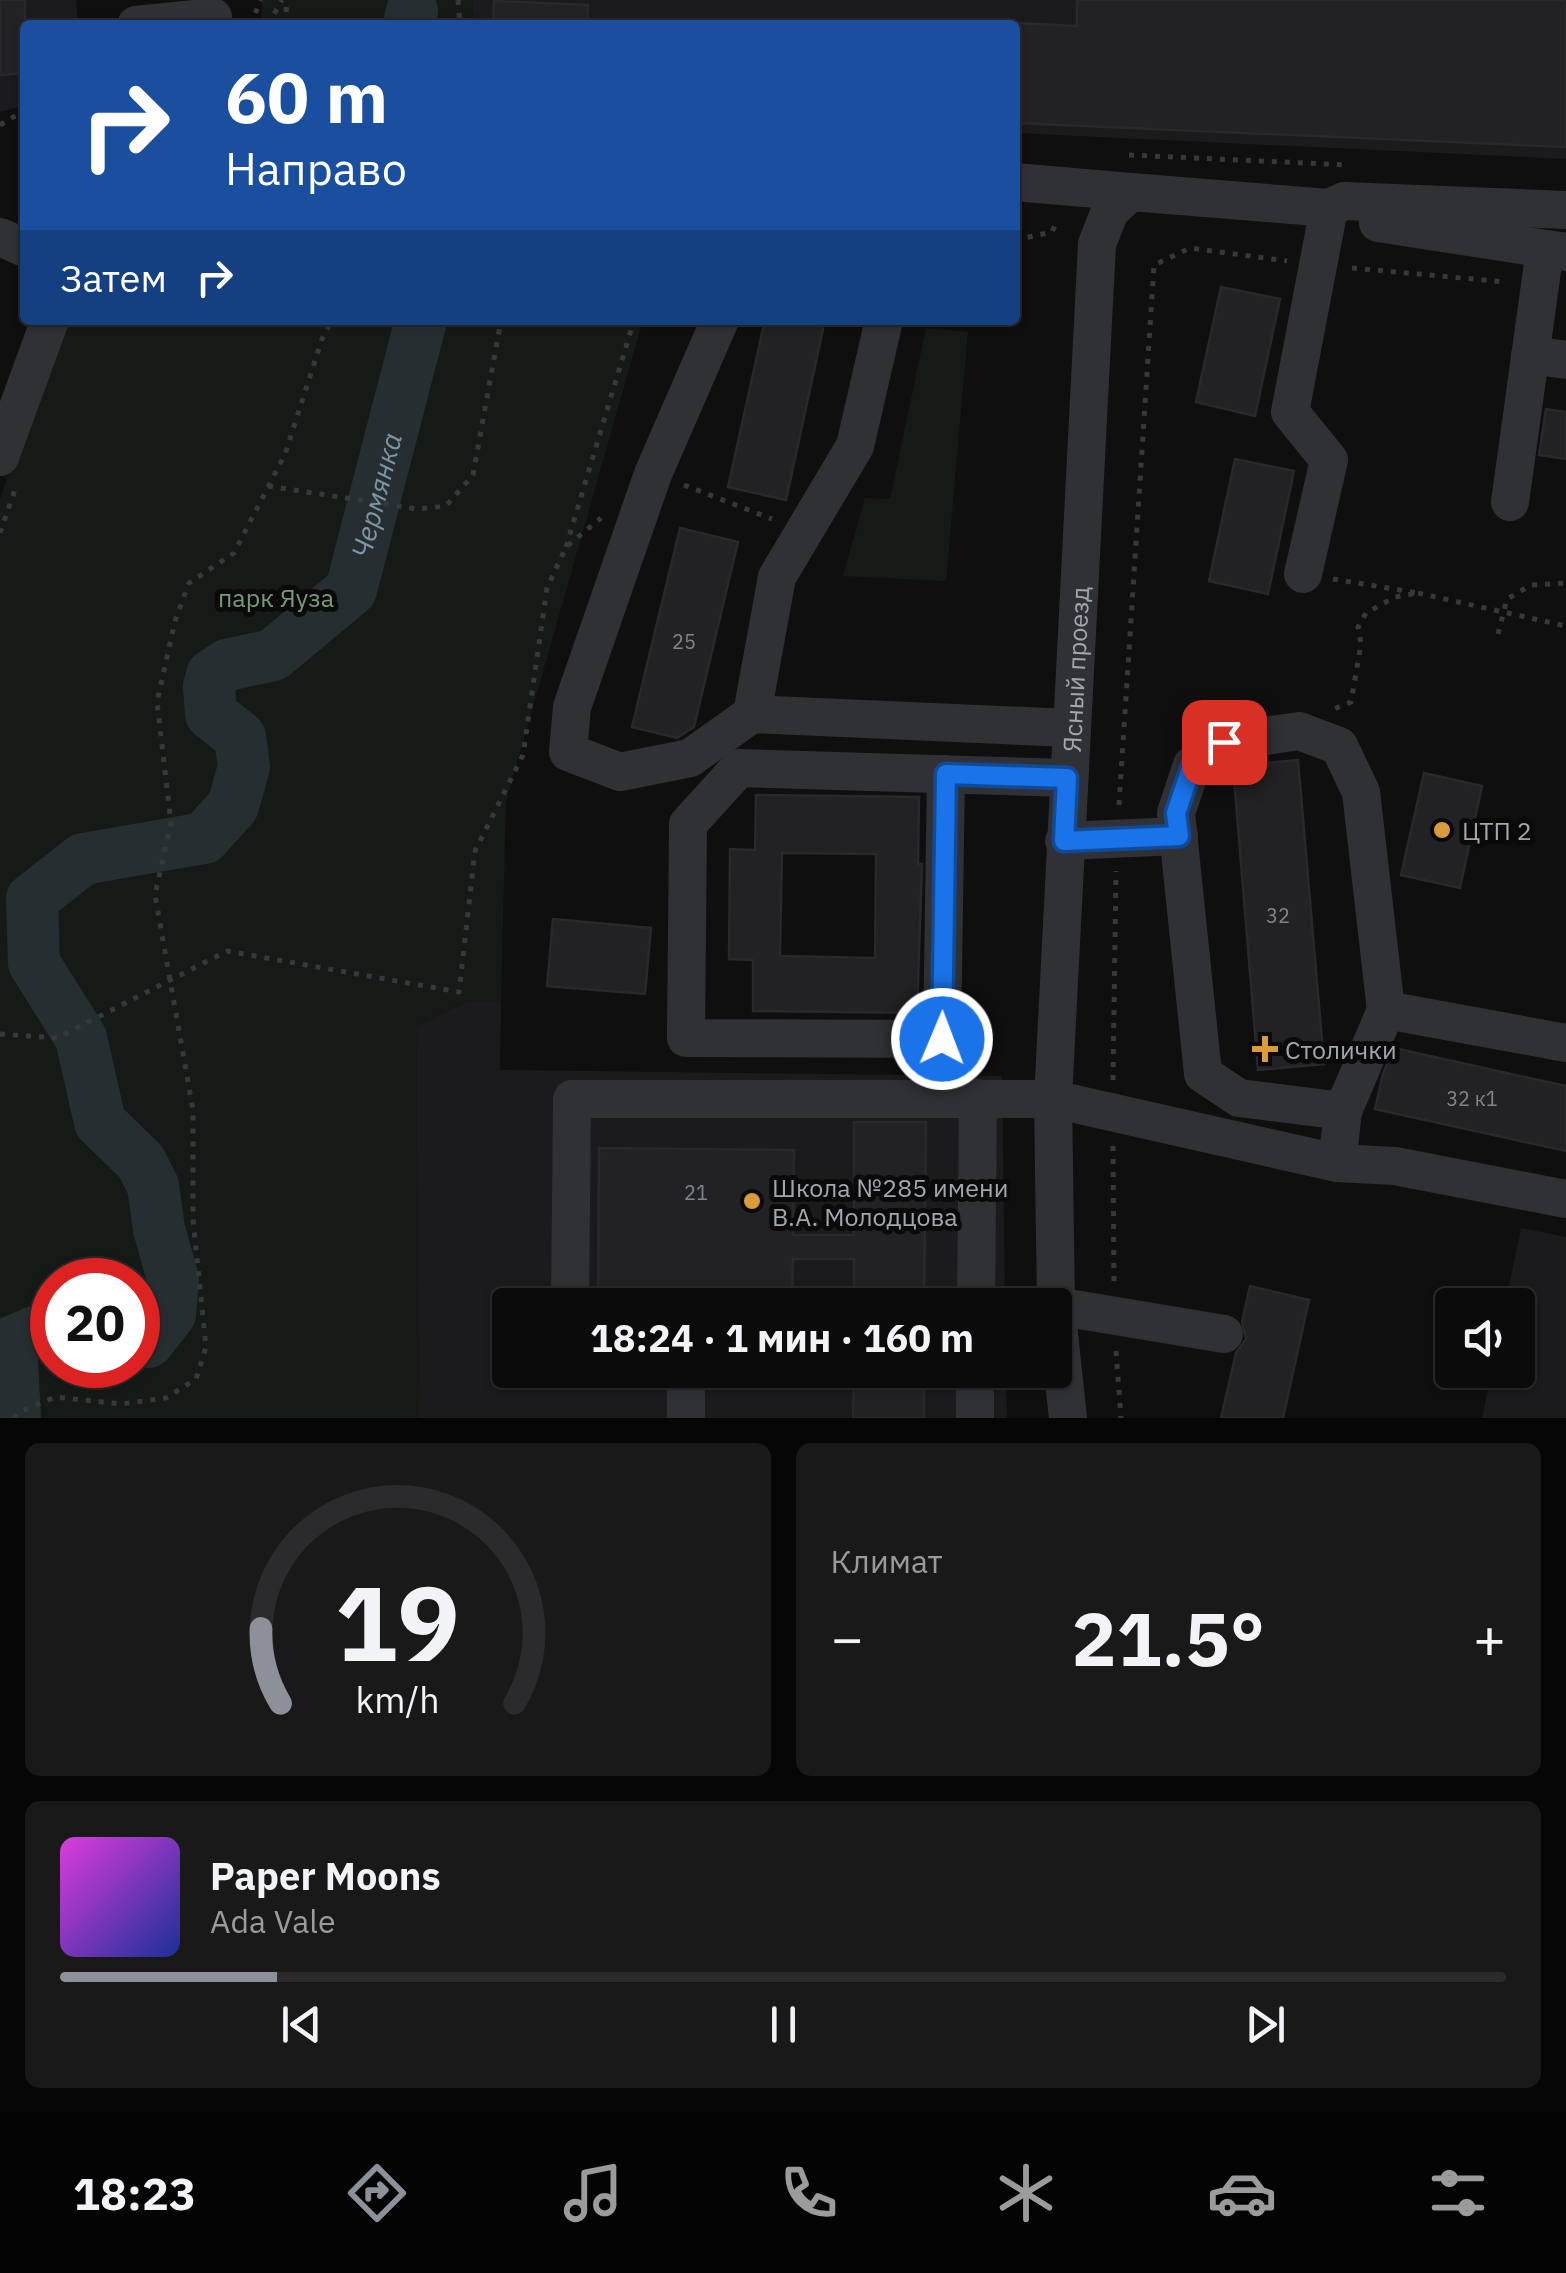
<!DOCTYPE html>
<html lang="ru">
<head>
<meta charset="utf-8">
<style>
	:root { --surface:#0b0b0c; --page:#19191a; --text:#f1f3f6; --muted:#9a9b9d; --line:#2b2b2d; --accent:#8c9099 }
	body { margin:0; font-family:"IBM Plex Sans",sans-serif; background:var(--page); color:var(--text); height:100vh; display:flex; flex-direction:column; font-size:38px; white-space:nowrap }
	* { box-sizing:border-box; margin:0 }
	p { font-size:32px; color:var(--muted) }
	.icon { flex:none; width:55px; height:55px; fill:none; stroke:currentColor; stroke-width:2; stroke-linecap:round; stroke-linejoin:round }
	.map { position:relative; height:1418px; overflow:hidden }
	.panel { display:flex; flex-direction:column; gap:25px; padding:25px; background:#060607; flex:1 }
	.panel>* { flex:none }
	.guide { position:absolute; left:20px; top:20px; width:1000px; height:305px; border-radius:10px; box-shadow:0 2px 8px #0004,0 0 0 2px var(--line); background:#1a4fa0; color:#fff; overflow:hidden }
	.buttons { position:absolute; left:1435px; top:1288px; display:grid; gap:20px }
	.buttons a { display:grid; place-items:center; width:100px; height:100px; border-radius:10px; background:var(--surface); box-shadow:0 2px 8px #0004,0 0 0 2px var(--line); font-size:50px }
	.speed { position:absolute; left:30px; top:1258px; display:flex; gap:20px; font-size:50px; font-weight:700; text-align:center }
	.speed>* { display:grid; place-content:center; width:130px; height:130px; border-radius:50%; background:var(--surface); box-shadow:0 2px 8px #0004,0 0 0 2px var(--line); line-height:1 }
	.speed .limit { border:15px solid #d22; background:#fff; color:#111 }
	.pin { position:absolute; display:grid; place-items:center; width:85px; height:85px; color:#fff; margin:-42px; border-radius:20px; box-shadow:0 5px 15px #0006 }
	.me { position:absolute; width:110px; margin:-55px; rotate:1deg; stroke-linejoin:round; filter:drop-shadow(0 0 8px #0008) }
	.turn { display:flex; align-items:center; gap:35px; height:210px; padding:0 40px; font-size:45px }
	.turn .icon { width:130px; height:130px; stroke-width:2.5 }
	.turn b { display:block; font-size:70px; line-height:85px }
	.then { display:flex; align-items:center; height:95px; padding:0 40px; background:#0003; gap:20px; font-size:38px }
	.big { font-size:75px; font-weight:800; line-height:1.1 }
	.panel .tile { flex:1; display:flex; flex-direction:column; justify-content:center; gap:15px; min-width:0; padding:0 35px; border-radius:15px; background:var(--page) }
	.panel .dial { align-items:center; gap:0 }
	.dial svg { height:260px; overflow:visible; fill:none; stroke:var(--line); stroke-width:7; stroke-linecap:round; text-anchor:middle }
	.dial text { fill:var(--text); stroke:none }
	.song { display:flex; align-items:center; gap:30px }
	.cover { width:120px; height:120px; border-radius:15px; background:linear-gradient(135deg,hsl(300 70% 55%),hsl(230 70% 35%)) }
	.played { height:10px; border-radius:5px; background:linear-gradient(90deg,var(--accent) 15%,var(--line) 15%) }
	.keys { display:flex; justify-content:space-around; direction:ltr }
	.heat { display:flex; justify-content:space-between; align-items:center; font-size:55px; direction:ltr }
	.panel .tiles { flex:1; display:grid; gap:25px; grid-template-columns:1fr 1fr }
	.tile:last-child { grid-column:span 2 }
	.trip { position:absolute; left:492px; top:1288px; width:580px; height:100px; border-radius:10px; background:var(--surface); box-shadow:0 2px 8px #0004,0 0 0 2px var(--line); font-weight:800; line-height:100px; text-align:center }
	.dock { display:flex; height:160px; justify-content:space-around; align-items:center; background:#040405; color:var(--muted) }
	.dock .icon { width:70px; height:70px }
	.dock .current { color:var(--accent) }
	.dock b { font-size:45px; color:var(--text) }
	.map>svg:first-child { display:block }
	.built { fill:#1b1b1d }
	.green { fill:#161a16; fill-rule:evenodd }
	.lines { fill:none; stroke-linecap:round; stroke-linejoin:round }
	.river { stroke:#272e32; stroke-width:52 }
	.building { fill:#222224; stroke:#29292c; stroke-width:2.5; fill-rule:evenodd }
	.path { stroke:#37383b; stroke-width:5; stroke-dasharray:5 8; stroke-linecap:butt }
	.minor { stroke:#303135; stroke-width:38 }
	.route-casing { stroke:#114b97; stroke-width:25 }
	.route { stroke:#1a73e8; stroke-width:18 }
	.poi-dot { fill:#dc9b3b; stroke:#0a0a0b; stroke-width:4 }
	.labels { text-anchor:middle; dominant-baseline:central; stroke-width:10; stroke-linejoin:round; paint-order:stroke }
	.number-label { font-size:20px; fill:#80858c }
	.park-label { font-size:25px; fill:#7a997a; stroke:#0a0a0b }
	.street-label { font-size:25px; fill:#a1a7af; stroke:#0a0a0b }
	.poi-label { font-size:25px; fill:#a1a7af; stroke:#0a0a0b; text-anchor:start }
	.water-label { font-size:28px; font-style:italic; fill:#7b96a8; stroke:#0a0a0b }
</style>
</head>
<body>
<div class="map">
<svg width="1566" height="1418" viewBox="0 0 1566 1418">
	<rect width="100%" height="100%" fill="#0f0f10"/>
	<g class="built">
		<polygon points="0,0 76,0 78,25 25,25 25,105 0,112"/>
		<polygon points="472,0 1566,0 1566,159 1015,133 1015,25 474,25"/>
		<polygon points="466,1002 501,1002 500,1070 1002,1076 1005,1305 510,1305 510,1370 1006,1370 1007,1418 419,1418 416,1026"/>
		<polygon points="1521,1228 1566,1237 1566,1418 1482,1418 1492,1370 1518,1370 1518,1305 1505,1305"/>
	</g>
	<g class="green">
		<polygon points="262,0 472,0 474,25 261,25"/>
		<path d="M63,320H643L506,802L501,1002H466L416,1026L419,1418H0V499ZM52,1280H138V1365H52Z"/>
		<polygon points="926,328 968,332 946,581 843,576 865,498 890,499"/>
	</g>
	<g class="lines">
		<g class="river">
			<polyline points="409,25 412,11"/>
			<path id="s1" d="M138,1339L148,1342L170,1314L173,1279L159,1229L153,1186L141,1162L100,1122L81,1038L34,963L32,899L83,859L204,838L233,806L244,767L240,737L211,714L209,686L212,675L227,665L273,655L351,590L421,320"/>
			<polyline points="15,1418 11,1342 52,1325"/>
		</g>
	</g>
	<g class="building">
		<polygon points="0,0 25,0 25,73 0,75"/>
		<polygon points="1077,0 1566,0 1566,147 1015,123 1015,23 1077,26"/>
		<polygon points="494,1 588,5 587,25 493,25"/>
		<polygon points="1221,287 1280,299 1255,416 1196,402"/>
		<polygon points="765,320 825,320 786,500 728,487"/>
		<polygon points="1546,409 1566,412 1566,459 1539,455"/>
		<polygon points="1235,459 1294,471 1268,594 1209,581"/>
		<polygon points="680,528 738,542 694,727 677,738 632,727"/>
		<polygon points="1298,760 1324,1064 1258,1070 1233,766"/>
		<polygon points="1424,773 1482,786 1460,888 1401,875"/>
		<path d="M756,795L919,797L918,864H922L917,1013L753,1011V960L729,959L730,849L755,850ZM782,853L876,854L875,958L780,956Z"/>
		<polygon points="553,919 651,928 645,994 547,986"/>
		<polygon points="1394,1048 1566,1086 1566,1151 1375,1109 1383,1074"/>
		<polygon points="854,1122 926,1122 924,1305 854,1305 854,1259 793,1259 792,1299 598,1298 599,1148 794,1150 793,1235 854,1235"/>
		<polygon points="1250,1286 1309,1300 1283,1418 1221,1418 1236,1353 1246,1339 1242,1322"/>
		<polygon points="854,1370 924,1370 924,1418 853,1418"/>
	</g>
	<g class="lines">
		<g class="path">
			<polyline points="458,0 460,25"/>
			<polyline points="250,25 261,0"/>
			<polyline points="268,25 282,0"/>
			<polyline points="285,25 287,0"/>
			<polyline points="0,125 25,110"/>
			<polyline points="1129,155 1348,165"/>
			<polyline points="1015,240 1052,232 1058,219"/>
			<polyline points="1352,268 1506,282"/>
			<polyline points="684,485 772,519"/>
			<polyline points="268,486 418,509 446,506 473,475 501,320"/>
			<polyline points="0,533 17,484"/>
			<polyline points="566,547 634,320"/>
			<polyline points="1333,579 1418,593 1395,597 1366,613 1358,627 1361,644 1351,702 1334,709"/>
			<polyline points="1418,593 1566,626"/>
			<polyline points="1498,634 1507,599 1531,585 1566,583"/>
			<polyline points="1119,805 1154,265 1190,248 1287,261"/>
			<polyline points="0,1034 57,1038 227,951 459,992 475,851 523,755 547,588 566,547 601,518"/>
			<polyline points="1113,1080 1116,871"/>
			<polyline points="1113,1146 1114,1285"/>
			<polyline points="1116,1351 1121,1418"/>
			<polyline points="14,1418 17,1413 55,1397 121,1404 166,1398 196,1379 206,1347 193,1219 193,1110 155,895 171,823 157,702 175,621 189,583 234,553 285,454 322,339 332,320"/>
		</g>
		<g class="minor">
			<polyline points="136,25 213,17"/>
			<polyline points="1015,182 1131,192"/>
			<polyline points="1378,223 1566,252"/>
			<polyline points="0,237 25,248"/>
			<polyline points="720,320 653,474 572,707 568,752 620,772 690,758 752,714 1070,728"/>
			<polyline points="1530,355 1566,360"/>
			<polyline points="0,457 50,320"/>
			<polyline points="1510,502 1545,249"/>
			<polyline points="1303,574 1329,460 1290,412 1329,208"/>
			<polyline points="752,714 777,577 855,446 884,320"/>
			<polyline points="946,774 942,1039 686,1038 688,824 739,768 1067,778"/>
			<polyline points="1064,841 1179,836"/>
			<polyline points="1343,1111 1386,1010"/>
			<polyline points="1337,1163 1343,1111 1239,1098 1203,1074 1176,813 1192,765 1224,742 1299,731 1339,746 1361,792 1386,1010 1566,1043"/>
			<polyline points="570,1305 572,1099 1053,1099 1337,1163 1395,1166 1566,1199"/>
			<polyline points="976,1305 978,1098"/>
			<polyline points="1056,1306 1224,1334"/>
			<polyline points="686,1418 686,1370"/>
			<polyline points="975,1418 975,1370"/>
			<path id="s2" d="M1068,1418L1056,1306L1053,1099L1097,244L1110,211L1131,192L1329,208L1344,201L1566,210"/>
		</g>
	</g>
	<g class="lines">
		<g class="route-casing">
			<polyline id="route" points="942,1039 946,774 1067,778 1064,841 1179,836 1176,813 1192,766 1224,742"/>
		</g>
		<use href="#route" class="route"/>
	</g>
	<g class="poi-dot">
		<circle cx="1442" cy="830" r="10"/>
		<path d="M1260 1034h10v10h10v10h-10v10h-10v-10h-10v-10h10z"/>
		<circle cx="752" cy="1201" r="10"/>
	</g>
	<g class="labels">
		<g class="number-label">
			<text x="684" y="641">25</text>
			<text x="1278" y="915">32</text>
			<text x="1472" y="1098">32 к1</text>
			<text x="696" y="1192">21</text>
		</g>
		<g class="park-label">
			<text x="276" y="597">парк Яуза</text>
		</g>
		<g class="street-label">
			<text stroke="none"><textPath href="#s2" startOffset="750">Ясный проезд</textPath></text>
		</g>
		<g class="poi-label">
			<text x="1462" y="830">ЦТП 2</text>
			<text x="1285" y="1049">Столички</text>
			<text x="772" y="1187">Школа №285 имени<tspan x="772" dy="29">В.А. Молодцова</tspan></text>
		</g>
		<g class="water-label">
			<text stroke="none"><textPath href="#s1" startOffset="1142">Чермянка</textPath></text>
		</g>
	</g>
</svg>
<div class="buttons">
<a><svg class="icon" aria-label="sound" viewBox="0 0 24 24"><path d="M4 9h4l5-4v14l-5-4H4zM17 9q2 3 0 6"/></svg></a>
</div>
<div class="speed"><div class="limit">20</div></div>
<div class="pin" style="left:1224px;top:742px;background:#d93025"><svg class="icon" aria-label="arrive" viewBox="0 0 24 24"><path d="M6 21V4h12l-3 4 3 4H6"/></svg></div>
<svg class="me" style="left:942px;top:1039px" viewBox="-20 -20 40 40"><circle r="17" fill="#1a73e8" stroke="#fff" stroke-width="3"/><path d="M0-11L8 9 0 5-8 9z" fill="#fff"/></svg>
<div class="trip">18:24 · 1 мин · 160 m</div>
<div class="guide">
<div class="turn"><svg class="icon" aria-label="right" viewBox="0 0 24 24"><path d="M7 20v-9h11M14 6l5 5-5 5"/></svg><div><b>60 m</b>Направо</div></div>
<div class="then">Затем<svg class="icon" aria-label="right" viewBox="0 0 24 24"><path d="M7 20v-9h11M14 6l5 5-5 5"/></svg></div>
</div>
</div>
<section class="panel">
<div class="tiles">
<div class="tile dial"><svg viewBox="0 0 100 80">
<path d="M14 69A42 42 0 1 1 86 69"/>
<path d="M14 69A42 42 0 0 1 8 46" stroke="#8c9099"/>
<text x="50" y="56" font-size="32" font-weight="700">19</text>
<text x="50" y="72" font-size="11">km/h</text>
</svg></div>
<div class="tile"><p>Климат</p>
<div class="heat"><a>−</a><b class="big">21.5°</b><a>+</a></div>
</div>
<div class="tile">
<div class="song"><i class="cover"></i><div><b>Paper Moons</b><p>Ada Vale</p></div></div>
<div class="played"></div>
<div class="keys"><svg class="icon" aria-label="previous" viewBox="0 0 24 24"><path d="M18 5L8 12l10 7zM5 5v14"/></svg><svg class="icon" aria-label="pause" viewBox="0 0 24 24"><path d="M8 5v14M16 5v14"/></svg><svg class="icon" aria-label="next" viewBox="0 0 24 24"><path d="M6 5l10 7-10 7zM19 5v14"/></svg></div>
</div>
</div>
</section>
<nav class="dock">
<b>18:23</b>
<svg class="icon current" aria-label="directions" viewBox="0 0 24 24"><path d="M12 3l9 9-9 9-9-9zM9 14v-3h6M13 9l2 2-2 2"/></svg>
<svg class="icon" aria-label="music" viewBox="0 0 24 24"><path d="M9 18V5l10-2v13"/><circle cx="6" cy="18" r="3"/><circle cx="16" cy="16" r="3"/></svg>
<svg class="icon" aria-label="phone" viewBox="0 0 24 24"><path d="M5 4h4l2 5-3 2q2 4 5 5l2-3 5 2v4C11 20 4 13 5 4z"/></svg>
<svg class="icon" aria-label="climate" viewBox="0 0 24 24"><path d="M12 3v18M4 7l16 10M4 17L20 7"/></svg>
<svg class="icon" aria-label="car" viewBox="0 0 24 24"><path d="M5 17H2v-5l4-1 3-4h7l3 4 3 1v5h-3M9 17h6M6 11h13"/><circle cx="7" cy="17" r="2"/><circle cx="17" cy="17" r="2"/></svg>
<svg class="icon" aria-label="filters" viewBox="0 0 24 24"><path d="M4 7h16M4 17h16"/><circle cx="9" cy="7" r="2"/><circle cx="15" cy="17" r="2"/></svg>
</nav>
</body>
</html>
